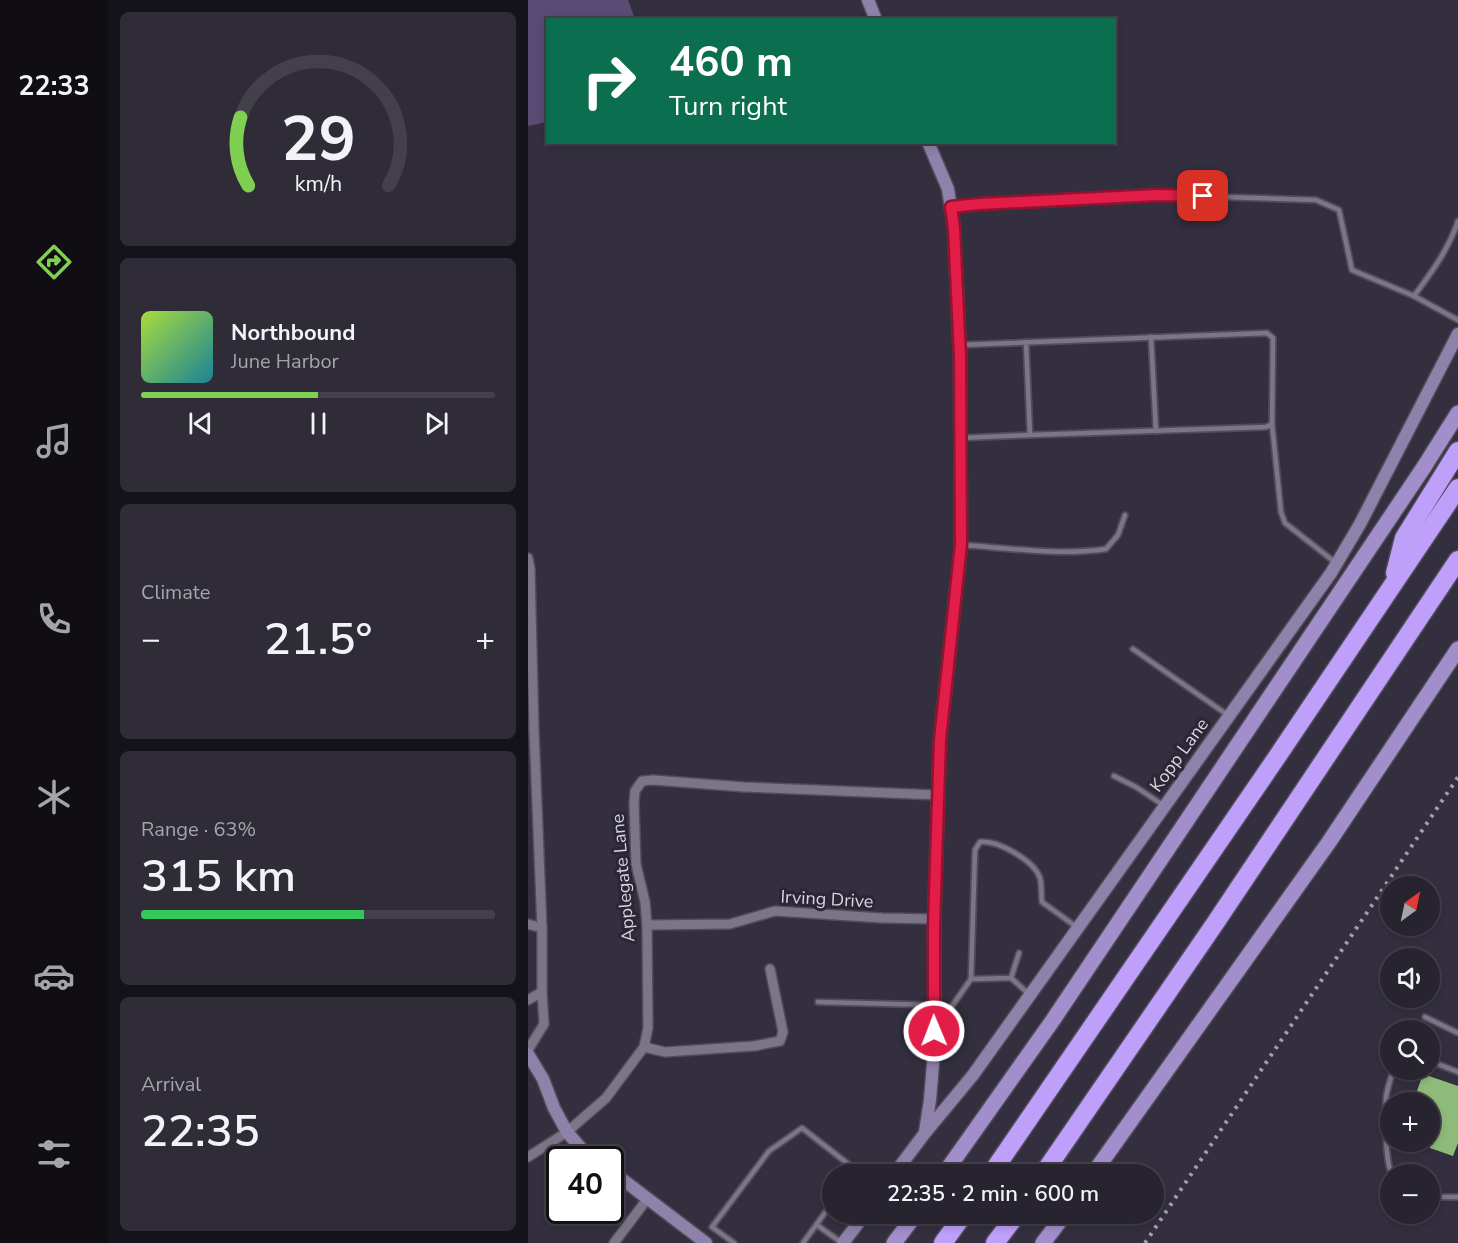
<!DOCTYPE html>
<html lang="en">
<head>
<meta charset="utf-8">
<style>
	:root { --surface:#27232f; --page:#2f2b37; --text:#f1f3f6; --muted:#a4a4aa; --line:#43404b; --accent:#7fd052 }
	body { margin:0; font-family:"Nunito Sans",sans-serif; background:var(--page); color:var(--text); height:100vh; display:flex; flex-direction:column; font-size:22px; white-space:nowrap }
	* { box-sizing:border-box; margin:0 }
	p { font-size:20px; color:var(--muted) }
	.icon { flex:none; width:33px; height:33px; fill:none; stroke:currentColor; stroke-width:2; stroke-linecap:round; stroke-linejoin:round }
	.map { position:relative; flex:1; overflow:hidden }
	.side { display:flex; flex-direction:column; gap:12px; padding:12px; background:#15131a; width:420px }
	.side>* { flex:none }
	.banner { position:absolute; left:18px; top:18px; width:570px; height:126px; border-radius:0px; box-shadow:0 3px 9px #0003,0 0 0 2px var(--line); background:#0b6e4f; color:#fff; overflow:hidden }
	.needle { width:39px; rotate:33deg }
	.tools { position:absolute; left:852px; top:876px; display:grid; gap:12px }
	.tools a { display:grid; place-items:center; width:60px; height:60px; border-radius:50%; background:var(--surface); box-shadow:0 3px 9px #0003,0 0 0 2px var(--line); font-size:30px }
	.speed { position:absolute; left:18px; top:1146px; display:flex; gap:12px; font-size:30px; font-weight:700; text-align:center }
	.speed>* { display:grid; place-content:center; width:78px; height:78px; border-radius:50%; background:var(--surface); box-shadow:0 3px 9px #0003,0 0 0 2px var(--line); line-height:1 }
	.speed .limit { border:3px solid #111; border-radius:9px; background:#fff; color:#111 }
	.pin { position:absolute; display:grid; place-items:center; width:51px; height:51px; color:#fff; margin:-26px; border-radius:12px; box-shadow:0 3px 9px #0006 }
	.me { position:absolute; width:66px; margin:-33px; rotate:359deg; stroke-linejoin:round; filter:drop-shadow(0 0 4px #0008) }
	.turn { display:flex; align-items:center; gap:21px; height:126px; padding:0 24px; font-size:27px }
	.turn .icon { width:78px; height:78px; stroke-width:2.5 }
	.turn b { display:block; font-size:42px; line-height:51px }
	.big { font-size:45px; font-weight:600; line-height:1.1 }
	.side .tile { flex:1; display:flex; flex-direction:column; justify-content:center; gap:9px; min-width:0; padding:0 21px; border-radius:9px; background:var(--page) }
	.side .dial { align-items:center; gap:0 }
	.dial svg { height:156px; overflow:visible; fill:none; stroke:var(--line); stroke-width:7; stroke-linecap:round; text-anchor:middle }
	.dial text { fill:var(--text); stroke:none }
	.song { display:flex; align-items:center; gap:18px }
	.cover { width:72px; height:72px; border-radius:9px; background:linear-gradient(135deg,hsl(80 70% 55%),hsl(190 70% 35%)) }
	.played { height:6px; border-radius:3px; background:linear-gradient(90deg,var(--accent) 50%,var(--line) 50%) }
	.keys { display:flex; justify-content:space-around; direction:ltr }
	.heat { display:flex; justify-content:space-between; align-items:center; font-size:33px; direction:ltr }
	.charge { height:9px; border-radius:4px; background:linear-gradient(90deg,#34c759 63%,var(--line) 0) }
	.trip { position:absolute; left:294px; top:1164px; width:342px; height:60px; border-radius:30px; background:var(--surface); box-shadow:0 3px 9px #0003,0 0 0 2px var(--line); font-weight:600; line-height:60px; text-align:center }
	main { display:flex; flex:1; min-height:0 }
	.tab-bar { display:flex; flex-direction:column; width:108px; justify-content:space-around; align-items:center; background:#100e13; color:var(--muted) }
	.tab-bar .icon { width:42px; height:42px }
	.tab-bar .active { color:var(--accent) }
	.tab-bar b { font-size:27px; color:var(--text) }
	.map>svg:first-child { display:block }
	.green { fill:#594b74 }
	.building { fill:#8ebb79 }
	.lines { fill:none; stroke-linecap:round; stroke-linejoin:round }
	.lane-casing { stroke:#504c5a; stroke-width:8 }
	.street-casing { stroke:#504c5a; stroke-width:12 }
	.secondary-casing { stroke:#504c5a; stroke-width:15 }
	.primary-casing { stroke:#504c5a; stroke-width:18 }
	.highway-casing { stroke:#504c5a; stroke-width:21 }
	.lane { stroke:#7b7587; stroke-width:4.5 }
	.street { stroke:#7b7587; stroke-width:9 }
	.secondary { stroke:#8f82aa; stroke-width:12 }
	.primary { stroke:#a38ecc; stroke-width:15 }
	.highway { stroke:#be9ffa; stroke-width:18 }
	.rail { stroke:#a39fab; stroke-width:4; stroke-dasharray:3 6; stroke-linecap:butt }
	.route-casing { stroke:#92132f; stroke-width:15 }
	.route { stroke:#e11d48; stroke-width:10 }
	.labels { text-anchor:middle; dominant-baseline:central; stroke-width:6; stroke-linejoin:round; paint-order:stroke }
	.street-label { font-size:18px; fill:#d7d4de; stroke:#2a2635 }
</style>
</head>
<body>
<main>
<nav class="tab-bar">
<b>22:33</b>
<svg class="icon active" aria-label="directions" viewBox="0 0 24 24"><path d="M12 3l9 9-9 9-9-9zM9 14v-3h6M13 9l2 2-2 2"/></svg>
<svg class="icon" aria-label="music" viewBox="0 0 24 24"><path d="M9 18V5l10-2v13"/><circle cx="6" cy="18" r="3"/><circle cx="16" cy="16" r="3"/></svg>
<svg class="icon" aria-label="phone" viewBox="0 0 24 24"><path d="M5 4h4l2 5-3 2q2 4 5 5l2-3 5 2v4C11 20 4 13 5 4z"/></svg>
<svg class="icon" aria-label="climate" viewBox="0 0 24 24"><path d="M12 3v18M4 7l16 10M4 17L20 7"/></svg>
<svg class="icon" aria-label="car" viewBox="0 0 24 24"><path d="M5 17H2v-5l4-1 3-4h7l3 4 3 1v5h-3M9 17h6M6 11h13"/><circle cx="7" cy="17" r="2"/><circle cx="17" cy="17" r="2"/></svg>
<svg class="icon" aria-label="filters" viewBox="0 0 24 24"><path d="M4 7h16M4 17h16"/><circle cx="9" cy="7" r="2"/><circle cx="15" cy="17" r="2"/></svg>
</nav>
<section class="side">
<div class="tile dial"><svg viewBox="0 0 100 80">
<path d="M14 69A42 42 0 1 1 86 69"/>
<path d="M14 69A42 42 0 0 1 10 34" stroke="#7fd052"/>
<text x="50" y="56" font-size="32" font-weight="700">29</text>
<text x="50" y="72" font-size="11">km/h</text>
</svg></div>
<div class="tile">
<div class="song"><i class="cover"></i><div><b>Northbound</b><p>June Harbor</p></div></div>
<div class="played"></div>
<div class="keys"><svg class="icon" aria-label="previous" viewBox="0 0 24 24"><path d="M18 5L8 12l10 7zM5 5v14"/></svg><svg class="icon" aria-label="pause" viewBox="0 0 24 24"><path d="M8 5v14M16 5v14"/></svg><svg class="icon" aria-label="next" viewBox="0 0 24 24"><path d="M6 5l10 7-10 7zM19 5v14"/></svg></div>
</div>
<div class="tile"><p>Climate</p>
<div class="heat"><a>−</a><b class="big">21.5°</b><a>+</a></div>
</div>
<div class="tile"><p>Range · 63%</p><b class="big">315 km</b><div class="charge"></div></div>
<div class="tile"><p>Arrival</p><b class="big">22:35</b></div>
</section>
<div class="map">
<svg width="930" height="1243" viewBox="0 0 930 1243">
	<rect width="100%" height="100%" fill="#342f3f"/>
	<polygon class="green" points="0,0 100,0 107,19 20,20 19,122 0,126"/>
	<polygon class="building" points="895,1074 930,1086 930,1143 925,1156 902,1148 902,1102 885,1102"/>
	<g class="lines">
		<g class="lane-casing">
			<g id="lane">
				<polyline points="425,207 451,204 630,195 788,200 811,210 824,270 886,296 930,320"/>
				<path d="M886,296C903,273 921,249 930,221"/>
				<polyline points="623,337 628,431"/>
				<polyline points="432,345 739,333 745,338 744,424 738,427 502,435 498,342"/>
				<polyline points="744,424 753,512 757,523 808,563"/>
				<polyline points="432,438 502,435"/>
				<path d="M435,545C483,548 530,556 578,549L590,535L597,515"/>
				<polyline points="605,649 701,716"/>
				<polyline points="586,776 608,787 635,805"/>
				<path d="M491,953L483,978L443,979L447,850L452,842C469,840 506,860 512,878C514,885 513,895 514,902L550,928"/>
				<polyline points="483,978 501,994"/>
				<polyline points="290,1002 406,1005"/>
				<polyline points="897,1017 930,1033"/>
				<polyline points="410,1026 443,979"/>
				<polyline points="902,1061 930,1072"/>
				<path d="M864,1174C857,1163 857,1113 858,1098C859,1088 863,1079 865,1070"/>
				<polyline points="902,1195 908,1197 930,1197"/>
				<polyline points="289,1225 314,1243"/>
				<polyline points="206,1243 184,1227 241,1151 274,1128 328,1170 325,1174"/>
				<polyline points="275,1243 304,1203"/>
			</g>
		</g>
		<g class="street-casing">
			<g id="street">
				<polyline points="0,558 2,569 6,730 14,928 14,992 16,1024 0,1050"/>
				<polyline points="0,924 14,928"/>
				<polyline points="119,925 202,924 247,911 354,918 406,919"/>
				<polyline points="0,1000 14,992"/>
				<polyline points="116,1047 137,1052 226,1046 252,1041 255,1032 242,969"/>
				<polyline points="0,1157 39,1132 78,1098 116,1047 120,1028 119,925 117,902 108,864 106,803 107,791 114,781 125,780 216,787 410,795"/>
				<polyline points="86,1243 120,1198"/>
			</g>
		</g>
		<g class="secondary-casing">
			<g id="secondary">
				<polyline points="340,0 348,20"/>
				<polyline points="0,1054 15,1079 26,1108 39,1132 57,1153 67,1160"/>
				<polyline points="397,1132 402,1100 407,1039 406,925 412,740 433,545 432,356 426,228 420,189 400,142"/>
				<polyline points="82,1170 178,1243"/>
				<polyline points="366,1174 397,1133 445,1075 803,573 832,524 930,334"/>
				<polyline points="315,1243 337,1214"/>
			</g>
		</g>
		<g class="primary-casing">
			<g id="primary">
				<polyline points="416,1174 525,1020 896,467 930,413"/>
				<polyline points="565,1174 801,842 930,649"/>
				<polyline points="366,1243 388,1214"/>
				<polyline points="515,1243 537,1214"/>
			</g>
		</g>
		<g class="highway-casing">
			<g id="highway">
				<polyline points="867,573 876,538 930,451"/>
				<polyline points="463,1174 749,757 930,488"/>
				<polyline points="515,1174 688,922 930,560"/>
				<polyline points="415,1243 436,1214"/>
				<polyline points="467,1243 489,1214"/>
			</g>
		</g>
		<use href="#lane" class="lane"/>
		<use href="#street" class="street"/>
		<use href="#secondary" class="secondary"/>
		<use href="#primary" class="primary"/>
		<use href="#highway" class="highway"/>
		<polyline class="rail" points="617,1243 930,777"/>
	</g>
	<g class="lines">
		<g class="route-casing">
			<polyline id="route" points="406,1031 406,925 412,740 433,544 432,356 426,228 423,207 451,204 630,195 675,196"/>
		</g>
		<use href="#route" class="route"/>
	</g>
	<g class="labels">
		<g class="street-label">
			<text transform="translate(651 755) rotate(-54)">Kopp Lane</text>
			<text transform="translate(95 878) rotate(-95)">Applegate Lane</text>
			<text transform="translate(299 899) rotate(3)">Irving Drive</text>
		</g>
	</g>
</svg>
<div class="tools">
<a><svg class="needle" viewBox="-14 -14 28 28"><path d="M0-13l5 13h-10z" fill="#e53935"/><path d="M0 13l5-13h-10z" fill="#a4a4aa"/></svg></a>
<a><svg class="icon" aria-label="sound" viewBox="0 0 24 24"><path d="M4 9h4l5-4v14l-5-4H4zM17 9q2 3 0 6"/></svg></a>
<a><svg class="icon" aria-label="search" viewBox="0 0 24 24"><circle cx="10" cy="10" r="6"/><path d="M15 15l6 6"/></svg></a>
<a>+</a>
<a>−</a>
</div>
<div class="speed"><div class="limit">40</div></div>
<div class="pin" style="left:675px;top:196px;background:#d93025"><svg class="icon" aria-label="arrive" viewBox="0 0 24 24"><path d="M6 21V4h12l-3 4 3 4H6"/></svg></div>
<svg class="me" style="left:406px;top:1031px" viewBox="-20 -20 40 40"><circle r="17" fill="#e11d48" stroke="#fff" stroke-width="3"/><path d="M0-11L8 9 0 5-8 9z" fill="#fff"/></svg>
<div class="trip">22:35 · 2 min · 600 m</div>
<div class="banner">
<div class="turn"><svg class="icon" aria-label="right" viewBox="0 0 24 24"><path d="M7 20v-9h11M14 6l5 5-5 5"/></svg><div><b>460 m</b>Turn right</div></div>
</div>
</div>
</main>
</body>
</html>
